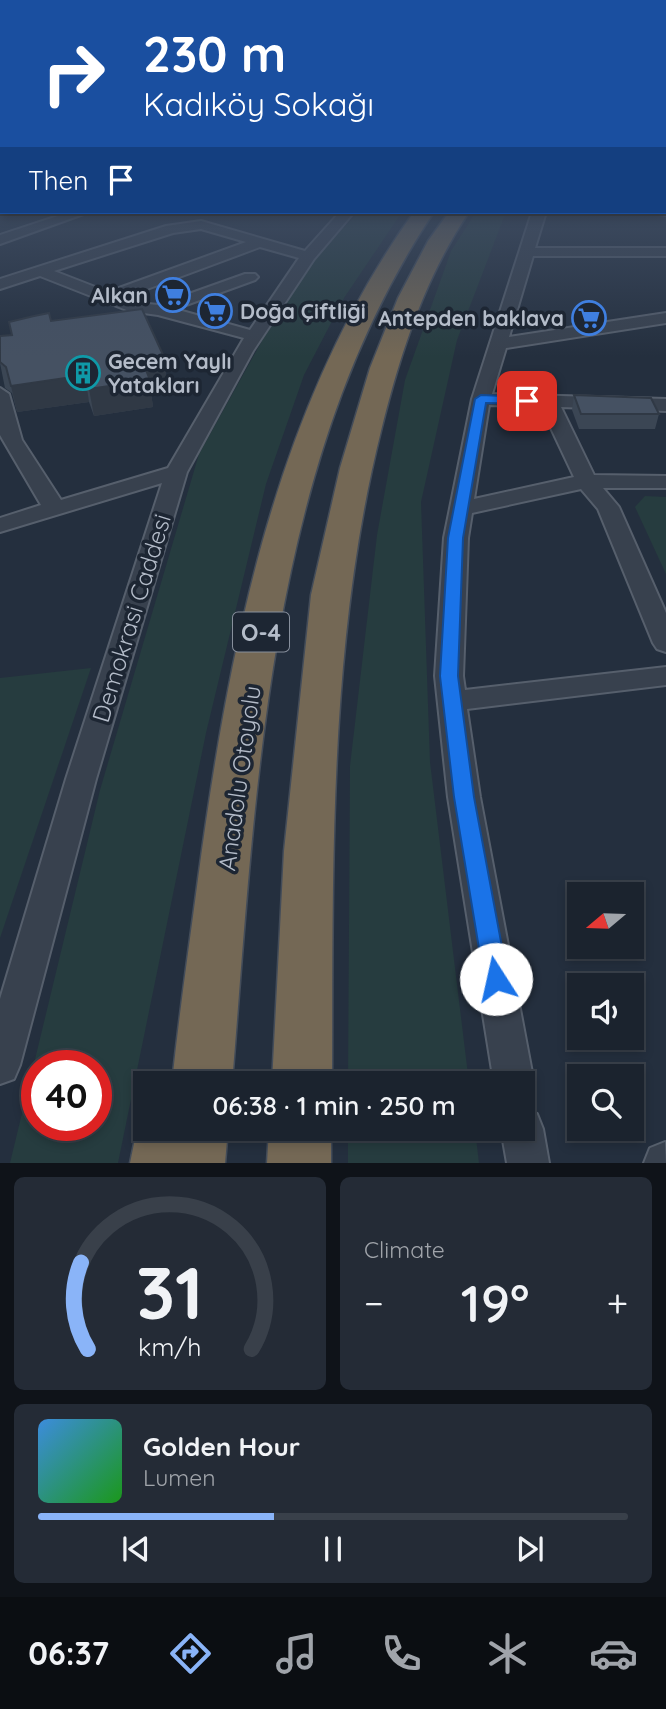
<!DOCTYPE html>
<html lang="en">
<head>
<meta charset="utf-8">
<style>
	:root { --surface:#1b232e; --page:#242b36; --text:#f1f3f6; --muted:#a0a4aa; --line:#39404a; --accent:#8ab4f8 }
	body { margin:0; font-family:Quicksand,sans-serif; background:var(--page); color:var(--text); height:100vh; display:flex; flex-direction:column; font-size:26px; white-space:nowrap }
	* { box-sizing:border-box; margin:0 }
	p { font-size:23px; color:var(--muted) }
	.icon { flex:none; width:38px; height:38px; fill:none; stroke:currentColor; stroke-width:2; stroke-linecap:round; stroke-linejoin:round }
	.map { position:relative; height:1163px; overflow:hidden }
	.sheet { display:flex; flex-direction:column; gap:14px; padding:14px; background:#0f1319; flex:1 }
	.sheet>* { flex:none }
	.hud { position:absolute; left:0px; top:0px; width:667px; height:214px; box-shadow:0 4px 10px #0003,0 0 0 2px var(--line); background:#1a4fa0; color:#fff; overflow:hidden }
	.needle { width:46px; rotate:251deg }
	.tools { position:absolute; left:567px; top:882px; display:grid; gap:14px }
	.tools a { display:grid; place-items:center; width:77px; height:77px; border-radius:0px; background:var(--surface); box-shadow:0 4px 10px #0003,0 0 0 2px var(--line); font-size:35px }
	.speed { position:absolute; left:21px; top:1050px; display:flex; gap:14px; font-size:35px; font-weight:700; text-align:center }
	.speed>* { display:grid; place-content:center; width:91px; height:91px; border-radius:50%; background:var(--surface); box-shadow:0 4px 10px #0003,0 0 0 2px var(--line); line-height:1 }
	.speed .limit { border:10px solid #d22; background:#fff; color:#111 }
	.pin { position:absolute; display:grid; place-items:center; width:60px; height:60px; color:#fff; margin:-30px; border-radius:14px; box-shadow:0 4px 10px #0006 }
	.me { position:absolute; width:77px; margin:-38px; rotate:350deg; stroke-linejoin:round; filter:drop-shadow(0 0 5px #0008) }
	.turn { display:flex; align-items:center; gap:24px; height:147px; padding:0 28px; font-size:32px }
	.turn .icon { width:91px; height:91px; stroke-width:2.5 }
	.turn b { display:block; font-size:49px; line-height:60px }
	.then { display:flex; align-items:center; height:66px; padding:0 28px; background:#0003; gap:14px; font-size:26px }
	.big { font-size:52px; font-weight:600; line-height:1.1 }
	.sheet .card { flex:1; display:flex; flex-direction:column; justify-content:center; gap:10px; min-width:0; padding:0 24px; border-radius:10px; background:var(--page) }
	.sheet .dial { align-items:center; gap:0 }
	.dial svg { height:182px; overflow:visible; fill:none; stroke:var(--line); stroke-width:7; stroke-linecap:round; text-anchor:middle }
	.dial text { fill:var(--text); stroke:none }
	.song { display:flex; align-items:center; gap:21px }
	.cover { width:84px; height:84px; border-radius:10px; background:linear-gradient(135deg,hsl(210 70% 55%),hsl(120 70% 35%)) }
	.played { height:7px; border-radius:4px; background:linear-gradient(90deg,var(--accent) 40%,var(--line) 40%) }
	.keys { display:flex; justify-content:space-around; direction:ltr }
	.heat { display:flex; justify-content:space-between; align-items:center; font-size:38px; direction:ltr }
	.sheet .tiles { flex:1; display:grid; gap:14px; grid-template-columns:1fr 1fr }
	.card:last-child { grid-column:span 2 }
	.trip { position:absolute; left:133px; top:1071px; width:402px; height:70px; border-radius:0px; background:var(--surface); box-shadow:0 4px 10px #0003,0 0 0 2px var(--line); font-weight:600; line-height:70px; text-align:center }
	.menu { display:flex; height:112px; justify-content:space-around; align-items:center; background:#0b0e12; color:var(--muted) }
	.menu .icon { width:49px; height:49px }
	.menu .selected { color:var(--accent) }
	.menu b { font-size:32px; color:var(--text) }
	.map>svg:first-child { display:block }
	.green { fill:#263c3f; fill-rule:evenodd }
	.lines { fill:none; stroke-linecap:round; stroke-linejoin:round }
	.minor-casing { stroke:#565f6c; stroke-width:4 }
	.highway-casing { stroke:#434c59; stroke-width:3 }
	.minor { fill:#38414e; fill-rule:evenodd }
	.highway { fill:#746855; fill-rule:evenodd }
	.wall { fill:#3b4654 }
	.shaded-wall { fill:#303945 }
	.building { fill:#455162; stroke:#303945; stroke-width:2 }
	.route { fill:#1a73e8; stroke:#114b97; stroke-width:2 }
	.labels { text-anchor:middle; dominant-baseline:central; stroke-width:7; stroke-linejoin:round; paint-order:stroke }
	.far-poi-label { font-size:21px; font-weight:bold; fill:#b4bcc9; stroke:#1d2633; text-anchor:end }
	.shield { fill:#1d2633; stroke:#878f9c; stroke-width:2 }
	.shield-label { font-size:23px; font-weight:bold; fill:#b4bcc9 }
	.street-label { font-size:24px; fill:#b4bcc9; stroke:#1d2633 }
</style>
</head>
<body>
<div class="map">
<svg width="666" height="1163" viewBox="0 0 666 1163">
	<rect width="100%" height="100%" fill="#242f3e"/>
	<g class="green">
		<path d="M359,212H402L344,298L304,375L266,484L206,733L118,1163H10L100,790L199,454L263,339L315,256ZM37,1066H96V1125H37Z"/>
		<polygon points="476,212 506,212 457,340 421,502 430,762 469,1083 348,1083 350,766 377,535 405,380 451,251"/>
		<polygon points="645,496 666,497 666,574 635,507"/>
		<polygon points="91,668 0,938 0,678"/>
		<polygon points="348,1129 475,1129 479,1163 348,1163"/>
	</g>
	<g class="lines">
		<g class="minor-casing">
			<g id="minor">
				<polygon points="0,194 2,194 0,201"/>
				<polygon points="665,207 666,215 660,214 659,212 665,212"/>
				<polygon points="70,212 89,212 0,244 0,235"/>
				<path d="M340,212H354L314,259L253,351L187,472L96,779L20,1065L14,1079L0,1084V999L66,779L162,483L0,532V518L41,505L0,435V388L9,394L22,440L61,500L168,468L244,338L158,315L129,311L40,276L0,289V279L166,226L201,221L305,251ZM201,229L246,242L108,292L54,271L173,233ZM260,247L299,258L250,330L175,309L255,280L258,277L255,274H245L158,305L138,303L123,298Z"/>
				<path d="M532,212H546L535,248H666V256H533L509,337L666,313V323L506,348L492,394L666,399V411L561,407L594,475L666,476V488H603L619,507L666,613V652L657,649L653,643L598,509L581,489L472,513L468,538L463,676L465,690L666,667V685L467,709L480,797L534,1083L528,1097L523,1099V1083H494L448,797L435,676L444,538L472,399ZM489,405L541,407L574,477L474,499Z"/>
				<polygon points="523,1109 537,1114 543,1129 549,1163 507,1163 501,1129 523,1129"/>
				<polygon points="665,1142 666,1163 644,1163 650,1148"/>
			</g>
		</g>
		<g class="highway-casing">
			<g id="highway">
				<path d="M414,212H434C266,462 256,792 232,1083H172C179,1015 189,947 198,879C229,648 275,405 414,212Z"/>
				<path d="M449,212H469C424,279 400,354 381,431C328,643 333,866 332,1083H272L284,851L311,595L340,468L370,368L398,298L428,241Z"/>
				<polygon points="145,1109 145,1129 228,1129 225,1163 130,1163 137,1129"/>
				<polygon points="269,1129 331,1129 331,1163 267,1163"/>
			</g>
		</g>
		<use href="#minor" class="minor"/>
		<use href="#highway" class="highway"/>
	</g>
	<g class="wall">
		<polygon points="51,321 164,357 167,383 150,386 153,407 94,416 89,402 17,412 12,393 5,388 0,363 0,336 12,335"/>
		<polygon points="574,395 659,414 655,429 579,429 572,410"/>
	</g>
	<g class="shaded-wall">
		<polygon points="164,357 167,383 150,386 153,407 94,416 89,389 142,360"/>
		<polygon points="85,375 89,402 17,412 11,386"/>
	</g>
	<g class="building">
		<polygon points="142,309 164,357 142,360 150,380 89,389 85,375 11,386 6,367 0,362 0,336 12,335 9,322 34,316 49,313 51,321"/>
		<polygon points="574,395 651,398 659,414 581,414"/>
	</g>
	<linearGradient id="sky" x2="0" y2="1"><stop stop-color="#141a22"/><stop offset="0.54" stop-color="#3f4d63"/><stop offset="1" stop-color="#3f4d63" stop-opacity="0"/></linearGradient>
	<rect width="666" height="357" fill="url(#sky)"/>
	<polygon class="route" points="481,395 527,397 534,401 527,404 486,403 463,538 458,676 474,797 508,979 504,987 496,990 487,987 484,979 454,797 440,676 448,538 475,399"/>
	<defs>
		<g id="supermarket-ring" transform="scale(1.75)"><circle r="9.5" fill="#1d2633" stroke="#3f7fe0" stroke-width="1.5"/><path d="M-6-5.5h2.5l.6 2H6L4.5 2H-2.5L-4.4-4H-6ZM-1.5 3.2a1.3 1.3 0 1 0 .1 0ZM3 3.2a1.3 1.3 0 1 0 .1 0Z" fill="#3f7fe0"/></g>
		<g id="building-ring" transform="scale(1.75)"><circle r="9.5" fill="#1d2633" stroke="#0f9aa8" stroke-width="1.5"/><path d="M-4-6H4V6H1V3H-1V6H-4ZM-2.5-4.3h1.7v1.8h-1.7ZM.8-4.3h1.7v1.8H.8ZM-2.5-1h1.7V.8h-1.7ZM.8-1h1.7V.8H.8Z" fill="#0f9aa8"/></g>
	</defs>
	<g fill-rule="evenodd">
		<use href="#supermarket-ring" x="173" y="295"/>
		<use href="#supermarket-ring" x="215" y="311"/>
		<use href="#supermarket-ring" x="589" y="318"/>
		<use href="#building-ring" x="83" y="373"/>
	</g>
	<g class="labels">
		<g class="far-poi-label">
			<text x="148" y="295">Alkan</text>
			<text x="240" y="311" text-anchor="start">Doğa Çiftliği</text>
			<text x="564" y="318">Antepden baklava</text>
			<text x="108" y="361" text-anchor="start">Gecem Yaylı<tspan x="108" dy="24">Yatakları</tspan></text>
		</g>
		<rect class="shield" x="233" y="612.5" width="56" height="39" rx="5"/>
		<g class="shield-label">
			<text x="261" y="632">O-4</text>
		</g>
		<g class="street-label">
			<text transform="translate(131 618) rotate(-73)">Demokrasi Caddesi</text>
			<text transform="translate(239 778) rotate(-82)">Anadolu Otoyolu</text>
		</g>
	</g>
</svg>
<div class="tools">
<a><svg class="needle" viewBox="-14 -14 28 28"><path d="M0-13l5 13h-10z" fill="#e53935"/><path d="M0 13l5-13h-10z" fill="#a0a4aa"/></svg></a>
<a><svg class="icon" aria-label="sound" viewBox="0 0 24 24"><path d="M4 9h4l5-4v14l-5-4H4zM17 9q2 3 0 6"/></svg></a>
<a><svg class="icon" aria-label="search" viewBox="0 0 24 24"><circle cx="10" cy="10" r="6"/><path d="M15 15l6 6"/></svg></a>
</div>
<div class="speed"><div class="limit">40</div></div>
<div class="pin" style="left:527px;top:401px;background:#d93025"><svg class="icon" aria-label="arrive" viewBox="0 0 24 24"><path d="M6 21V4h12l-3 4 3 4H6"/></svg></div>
<svg class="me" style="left:496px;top:979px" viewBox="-20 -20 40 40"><circle r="19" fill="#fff"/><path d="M0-13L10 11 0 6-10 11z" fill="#1a73e8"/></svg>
<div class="trip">06:38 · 1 min · 250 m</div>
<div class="hud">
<div class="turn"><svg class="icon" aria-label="right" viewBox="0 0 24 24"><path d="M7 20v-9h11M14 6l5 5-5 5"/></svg><div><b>230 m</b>Kadıköy Sokağı</div></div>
<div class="then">Then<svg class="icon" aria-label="arrive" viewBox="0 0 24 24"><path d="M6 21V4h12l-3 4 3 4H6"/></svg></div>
</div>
</div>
<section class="sheet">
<div class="tiles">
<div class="card dial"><svg viewBox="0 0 100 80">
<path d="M14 69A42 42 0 1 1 86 69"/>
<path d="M14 69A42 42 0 0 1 11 31" stroke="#8ab4f8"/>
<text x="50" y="56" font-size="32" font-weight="700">31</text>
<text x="50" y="72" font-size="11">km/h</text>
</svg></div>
<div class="card"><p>Climate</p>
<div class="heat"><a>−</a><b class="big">19°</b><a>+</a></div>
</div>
<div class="card">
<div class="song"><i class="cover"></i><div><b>Golden Hour</b><p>Lumen</p></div></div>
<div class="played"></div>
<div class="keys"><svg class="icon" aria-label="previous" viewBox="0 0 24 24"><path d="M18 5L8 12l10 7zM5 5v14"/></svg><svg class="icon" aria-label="pause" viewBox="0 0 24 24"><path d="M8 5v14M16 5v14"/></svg><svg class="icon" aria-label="next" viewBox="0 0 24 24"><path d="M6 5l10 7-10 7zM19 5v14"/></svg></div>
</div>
</div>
</section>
<nav class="menu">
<b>06:37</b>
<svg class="icon selected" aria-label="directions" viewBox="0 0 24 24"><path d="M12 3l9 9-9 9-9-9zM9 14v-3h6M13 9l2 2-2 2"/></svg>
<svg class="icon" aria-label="music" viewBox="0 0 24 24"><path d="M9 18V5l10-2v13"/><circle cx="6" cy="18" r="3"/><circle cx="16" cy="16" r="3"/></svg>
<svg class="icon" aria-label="phone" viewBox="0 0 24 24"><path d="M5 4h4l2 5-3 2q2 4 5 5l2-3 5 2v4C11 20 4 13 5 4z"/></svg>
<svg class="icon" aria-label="climate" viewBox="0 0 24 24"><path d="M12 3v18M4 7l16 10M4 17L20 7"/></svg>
<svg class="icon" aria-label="car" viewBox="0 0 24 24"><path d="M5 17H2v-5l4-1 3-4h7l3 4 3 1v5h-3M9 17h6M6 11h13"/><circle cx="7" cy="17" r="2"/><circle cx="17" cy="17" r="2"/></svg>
</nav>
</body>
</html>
